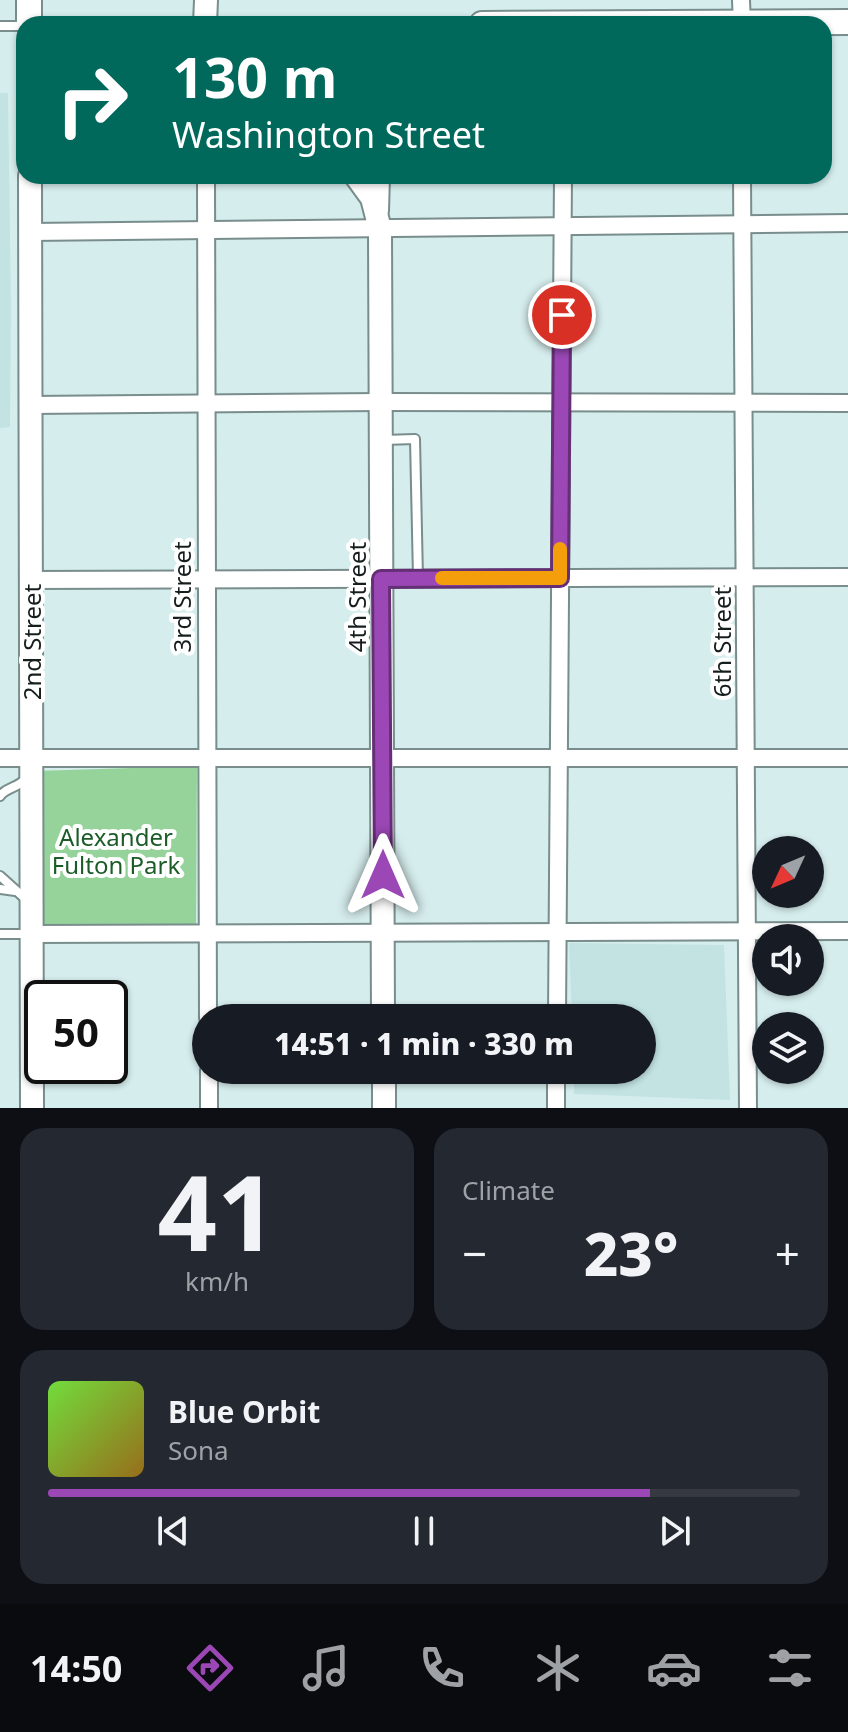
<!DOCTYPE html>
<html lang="en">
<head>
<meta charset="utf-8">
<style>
	:root { --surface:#171b24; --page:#242831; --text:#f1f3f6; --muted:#9ea1a6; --line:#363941; --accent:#9b48b6 }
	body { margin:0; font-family:"Noto Sans",sans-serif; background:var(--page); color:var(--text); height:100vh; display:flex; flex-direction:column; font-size:30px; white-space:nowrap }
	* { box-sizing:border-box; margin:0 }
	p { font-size:26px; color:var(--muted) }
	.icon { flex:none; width:44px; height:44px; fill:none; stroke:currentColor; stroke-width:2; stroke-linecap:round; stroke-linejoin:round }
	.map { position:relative; height:1108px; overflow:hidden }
	.details { display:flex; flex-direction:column; gap:20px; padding:20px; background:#0d0f14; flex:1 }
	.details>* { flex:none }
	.guide { position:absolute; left:16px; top:16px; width:816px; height:168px; border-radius:24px; box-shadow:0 2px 6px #0004; background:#00695c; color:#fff; overflow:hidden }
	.needle { width:52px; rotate:226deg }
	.buttons { position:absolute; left:752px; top:836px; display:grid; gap:16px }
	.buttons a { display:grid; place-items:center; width:72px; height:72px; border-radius:50%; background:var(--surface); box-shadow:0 2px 6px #0004; font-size:40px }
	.speed { position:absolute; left:24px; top:980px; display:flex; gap:16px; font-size:40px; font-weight:700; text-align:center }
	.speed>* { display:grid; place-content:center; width:104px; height:104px; border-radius:50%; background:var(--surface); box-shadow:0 2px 6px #0004; line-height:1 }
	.speed .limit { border:4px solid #111; border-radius:12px; background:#fff; color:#111 }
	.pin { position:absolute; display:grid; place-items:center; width:68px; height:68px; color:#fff; margin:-34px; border:4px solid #fff; border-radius:50%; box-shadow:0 2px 8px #0007 }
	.me { position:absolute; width:88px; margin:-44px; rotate:0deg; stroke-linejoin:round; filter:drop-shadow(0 0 6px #0008) }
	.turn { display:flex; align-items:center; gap:28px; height:168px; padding:0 24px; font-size:36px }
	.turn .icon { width:104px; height:104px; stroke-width:2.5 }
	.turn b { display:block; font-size:56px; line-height:68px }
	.big { font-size:60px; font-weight:800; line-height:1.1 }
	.details .tile { flex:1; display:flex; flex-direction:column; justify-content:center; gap:12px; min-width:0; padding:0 28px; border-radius:24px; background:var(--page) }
	.details .dial { align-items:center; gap:0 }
	.dial b { font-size:104px; line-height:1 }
	.song { display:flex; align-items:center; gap:24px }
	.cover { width:96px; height:96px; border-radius:12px; background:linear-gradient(135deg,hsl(100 70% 55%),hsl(40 70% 35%)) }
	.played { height:8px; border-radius:4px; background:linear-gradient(90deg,var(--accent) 80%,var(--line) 80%) }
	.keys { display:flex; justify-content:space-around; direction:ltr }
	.heat { display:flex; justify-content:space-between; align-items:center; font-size:44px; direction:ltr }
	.details .tiles { flex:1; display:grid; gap:20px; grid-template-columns:1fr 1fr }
	.tile:last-child { grid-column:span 2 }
	.trip { position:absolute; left:192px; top:1004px; width:464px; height:80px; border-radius:40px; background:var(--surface); box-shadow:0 2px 6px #0004; font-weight:800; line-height:80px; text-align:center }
	.tab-bar { display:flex; height:128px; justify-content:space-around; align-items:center; background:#090b0e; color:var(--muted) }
	.tab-bar .icon { width:56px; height:56px }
	.tab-bar .selected { color:var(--accent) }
	.tab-bar b { font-size:36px; color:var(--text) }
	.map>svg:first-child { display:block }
	.built { fill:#c2e3e2 }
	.green { fill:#96d39b }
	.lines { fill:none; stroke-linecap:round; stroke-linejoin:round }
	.service-casing { stroke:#788d8c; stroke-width:12 }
	.minor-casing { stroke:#788d8c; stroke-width:20 }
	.secondary-casing { stroke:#788d8c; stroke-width:26 }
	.primary-casing { stroke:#788d8c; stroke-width:28 }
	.service { stroke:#fff; stroke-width:8 }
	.minor { stroke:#fff; stroke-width:16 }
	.secondary { stroke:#fff; stroke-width:22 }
	.primary { stroke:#fff; stroke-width:24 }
	.route-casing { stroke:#652f76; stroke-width:20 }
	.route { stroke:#9b48b6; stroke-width:14 }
	.slow { stroke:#f59e0b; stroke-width:14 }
	.labels { text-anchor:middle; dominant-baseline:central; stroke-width:8; stroke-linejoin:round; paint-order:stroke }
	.street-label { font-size:24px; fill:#151d1d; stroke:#fff }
	.park-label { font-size:24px; fill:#1b5c27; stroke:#fff }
</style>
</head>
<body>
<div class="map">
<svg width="848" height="1108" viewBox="0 0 848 1108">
	<rect width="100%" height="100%" fill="#d6eded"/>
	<g class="built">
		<polygon points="0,93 8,93 11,307 10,427 0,428"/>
		<polygon points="569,943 724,945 730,1100 574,1094 574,1070 642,1070 642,1018 572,1018"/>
	</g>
	<polygon class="green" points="197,766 196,930 33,932 34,771"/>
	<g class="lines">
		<g class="service-casing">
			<g id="service">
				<polyline points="0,26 24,26"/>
				<polyline points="383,440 415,439 418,578"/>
				<path d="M0,796C6,787 19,788 26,778"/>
				<polyline points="0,876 29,902"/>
				<polyline points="0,889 15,891"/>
				<polyline points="0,934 30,934"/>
			</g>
		</g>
		<g class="minor-casing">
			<g id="minor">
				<polyline points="741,0 742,24"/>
				<polyline points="206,176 208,1018"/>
				<polyline points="742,176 748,1108"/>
				<polyline points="380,211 381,176"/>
				<polyline points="30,232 848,223"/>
				<polyline points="30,405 381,402 848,403"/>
				<polyline points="30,580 848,577"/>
				<polyline points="0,758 848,758"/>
				<polyline points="31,934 848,931"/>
				<polyline points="557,1018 563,176"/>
				<polyline points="209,1070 209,1108"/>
				<polyline points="556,1108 556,1070"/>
			</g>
		</g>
		<g class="secondary-casing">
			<g id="secondary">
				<polyline points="205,24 206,0"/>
				<polyline points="30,176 32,1108"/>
				<polyline points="356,176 372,198 380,229 383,1018"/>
				<polyline points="384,1070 384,1108"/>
			</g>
		</g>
		<g class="primary-casing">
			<g id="primary">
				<polyline points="29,0 29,24"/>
				<polyline points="482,24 848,22"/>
			</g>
		</g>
		<use href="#service" class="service"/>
		<use href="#minor" class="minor"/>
		<use href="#secondary" class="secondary"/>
		<use href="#primary" class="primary"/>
	</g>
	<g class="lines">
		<g class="route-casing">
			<polyline id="route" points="383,875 381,579 560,578 562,315"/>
		</g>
		<use href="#route" class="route"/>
		<polyline class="slow" points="442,578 560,578 560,549"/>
	</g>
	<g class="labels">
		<g class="street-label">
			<text transform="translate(181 597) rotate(-90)">3rd Street</text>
			<text transform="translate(356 597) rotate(-90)">4th Street</text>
			<text transform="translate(31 642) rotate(-90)">2nd Street</text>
			<text transform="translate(721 642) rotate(-90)">6th Street</text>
		</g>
		<g class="park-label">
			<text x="116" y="836">Alexander<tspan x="116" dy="28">Fulton Park</tspan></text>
		</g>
	</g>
</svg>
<div class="buttons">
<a><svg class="needle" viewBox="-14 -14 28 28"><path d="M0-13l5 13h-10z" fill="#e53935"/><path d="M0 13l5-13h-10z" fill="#9ea1a6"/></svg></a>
<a><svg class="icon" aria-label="sound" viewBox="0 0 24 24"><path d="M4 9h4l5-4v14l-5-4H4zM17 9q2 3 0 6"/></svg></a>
<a><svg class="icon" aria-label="layers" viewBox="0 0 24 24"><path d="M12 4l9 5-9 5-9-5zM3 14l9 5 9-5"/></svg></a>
</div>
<div class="speed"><div class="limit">50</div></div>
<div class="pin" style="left:562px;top:315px;background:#d93025"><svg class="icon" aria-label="arrive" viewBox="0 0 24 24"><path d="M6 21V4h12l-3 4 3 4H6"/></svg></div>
<svg class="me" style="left:383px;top:875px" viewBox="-20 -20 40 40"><path d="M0-17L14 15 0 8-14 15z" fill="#9b48b6" stroke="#fff" stroke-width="4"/></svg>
<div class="trip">14:51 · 1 min · 330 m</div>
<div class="guide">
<div class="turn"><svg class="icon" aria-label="right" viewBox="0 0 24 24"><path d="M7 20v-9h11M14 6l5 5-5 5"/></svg><div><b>130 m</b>Washington Street</div></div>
</div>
</div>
<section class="details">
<div class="tiles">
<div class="tile dial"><b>41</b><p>km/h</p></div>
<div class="tile"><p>Climate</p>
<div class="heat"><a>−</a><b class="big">23°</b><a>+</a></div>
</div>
<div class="tile">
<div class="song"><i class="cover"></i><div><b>Blue Orbit</b><p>Sona</p></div></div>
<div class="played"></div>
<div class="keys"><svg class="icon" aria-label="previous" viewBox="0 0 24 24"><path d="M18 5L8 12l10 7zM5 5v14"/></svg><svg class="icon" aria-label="pause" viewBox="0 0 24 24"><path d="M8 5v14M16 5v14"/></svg><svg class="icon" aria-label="next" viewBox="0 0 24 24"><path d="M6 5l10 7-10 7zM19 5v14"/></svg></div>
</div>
</div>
</section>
<nav class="tab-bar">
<b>14:50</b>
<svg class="icon selected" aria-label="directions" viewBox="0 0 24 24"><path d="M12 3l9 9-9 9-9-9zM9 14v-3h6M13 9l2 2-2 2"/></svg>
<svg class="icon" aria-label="music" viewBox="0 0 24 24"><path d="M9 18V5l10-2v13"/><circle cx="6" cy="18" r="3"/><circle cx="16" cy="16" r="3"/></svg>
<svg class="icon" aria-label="phone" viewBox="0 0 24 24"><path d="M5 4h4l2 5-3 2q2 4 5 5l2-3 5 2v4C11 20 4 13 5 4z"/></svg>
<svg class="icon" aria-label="climate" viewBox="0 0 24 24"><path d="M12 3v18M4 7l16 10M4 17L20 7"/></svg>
<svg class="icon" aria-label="car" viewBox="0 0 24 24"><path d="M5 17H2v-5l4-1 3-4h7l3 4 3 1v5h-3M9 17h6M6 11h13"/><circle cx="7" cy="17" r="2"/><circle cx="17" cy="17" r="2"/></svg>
<svg class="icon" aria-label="filters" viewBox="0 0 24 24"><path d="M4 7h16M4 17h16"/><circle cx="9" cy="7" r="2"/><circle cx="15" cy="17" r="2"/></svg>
</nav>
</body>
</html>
